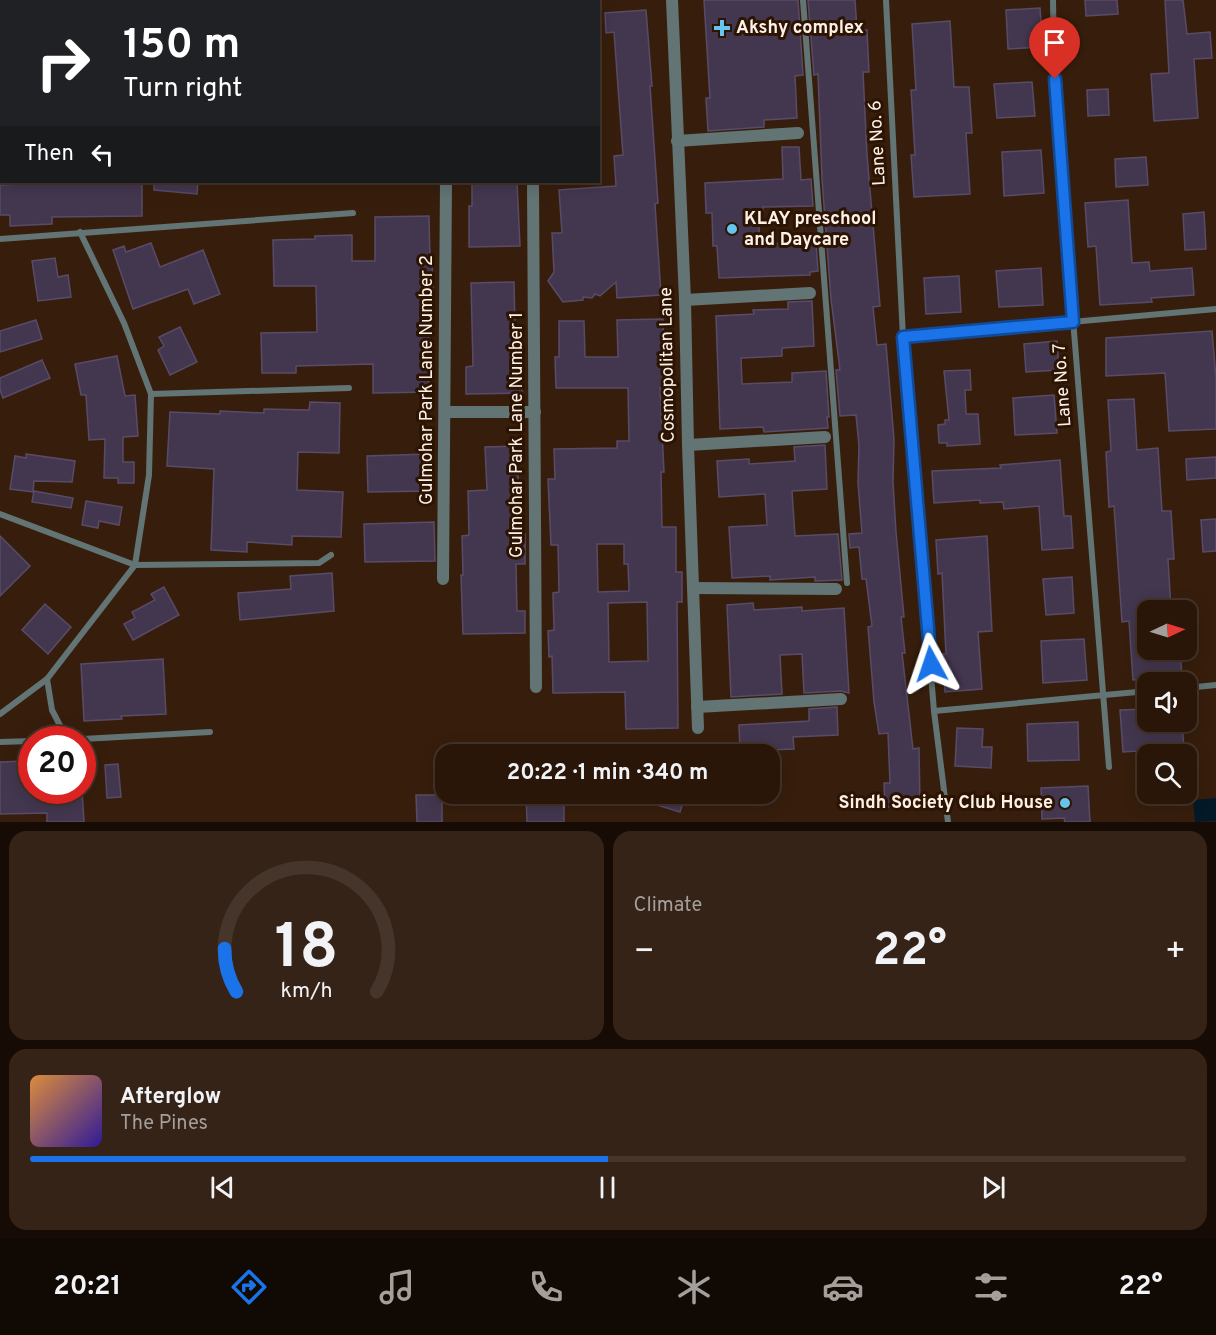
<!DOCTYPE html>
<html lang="en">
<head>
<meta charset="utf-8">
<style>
	:root { --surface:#291609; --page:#352317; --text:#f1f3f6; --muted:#a59f9c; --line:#45352a; --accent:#1a73e8 }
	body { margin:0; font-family:Overpass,sans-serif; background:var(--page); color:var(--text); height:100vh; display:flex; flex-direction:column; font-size:22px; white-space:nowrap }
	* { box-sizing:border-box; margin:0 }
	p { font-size:20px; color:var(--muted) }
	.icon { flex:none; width:33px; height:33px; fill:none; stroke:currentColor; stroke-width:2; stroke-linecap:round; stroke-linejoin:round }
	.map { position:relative; height:822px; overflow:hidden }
	.sheet { display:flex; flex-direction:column; gap:9px; padding:9px; background:#170c05; flex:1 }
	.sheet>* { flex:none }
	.hud { position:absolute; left:0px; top:0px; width:600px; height:183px; box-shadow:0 3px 15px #0003,0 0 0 2px var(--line); background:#202124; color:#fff; overflow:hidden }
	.needle { width:39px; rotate:86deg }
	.buttons { position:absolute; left:1137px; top:600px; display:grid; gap:12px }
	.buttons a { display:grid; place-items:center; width:60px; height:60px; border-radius:12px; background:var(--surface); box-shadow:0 3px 15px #0003,0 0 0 2px var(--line); font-size:30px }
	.speed { position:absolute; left:18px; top:726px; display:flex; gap:12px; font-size:30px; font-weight:700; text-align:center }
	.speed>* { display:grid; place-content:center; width:78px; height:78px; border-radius:50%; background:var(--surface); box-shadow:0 3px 15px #0003,0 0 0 2px var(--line); line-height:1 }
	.speed .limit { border:9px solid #d22; background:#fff; color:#111 }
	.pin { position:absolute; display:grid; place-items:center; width:51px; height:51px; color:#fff; margin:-62px -26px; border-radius:50% 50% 50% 0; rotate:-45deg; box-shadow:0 0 6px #0007 }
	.pin .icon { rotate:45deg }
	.me { position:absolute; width:66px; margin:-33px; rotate:355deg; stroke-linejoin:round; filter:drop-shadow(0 0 4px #0008) }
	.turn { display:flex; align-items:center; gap:21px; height:126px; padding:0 24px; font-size:27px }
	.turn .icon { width:78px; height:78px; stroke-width:2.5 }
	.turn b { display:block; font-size:42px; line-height:51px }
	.then { display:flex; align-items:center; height:57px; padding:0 24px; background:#0003; gap:12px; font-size:22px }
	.big { font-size:45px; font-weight:700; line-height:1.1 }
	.sheet .widget { flex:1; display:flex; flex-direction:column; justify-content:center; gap:9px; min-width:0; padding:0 21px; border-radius:18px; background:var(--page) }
	.sheet .dial { align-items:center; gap:0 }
	.dial svg { height:156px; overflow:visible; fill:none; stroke:var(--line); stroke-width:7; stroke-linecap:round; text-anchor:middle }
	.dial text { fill:var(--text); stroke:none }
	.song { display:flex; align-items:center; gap:18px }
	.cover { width:72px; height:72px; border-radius:9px; background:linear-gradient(135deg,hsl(30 70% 55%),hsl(250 70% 35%)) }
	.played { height:6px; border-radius:3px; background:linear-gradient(90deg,var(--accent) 50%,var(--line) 50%) }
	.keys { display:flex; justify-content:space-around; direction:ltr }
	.heat { display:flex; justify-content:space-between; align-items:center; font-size:33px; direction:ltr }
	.sheet .tiles { flex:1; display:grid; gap:9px; grid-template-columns:1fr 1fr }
	.widget:last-child { grid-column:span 2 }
	.trip { position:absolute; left:435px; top:744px; width:345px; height:60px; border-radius:18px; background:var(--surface); box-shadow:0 3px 15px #0003,0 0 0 2px var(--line); font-weight:700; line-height:60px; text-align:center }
	.tabs { display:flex; height:96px; justify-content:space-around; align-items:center; background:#100904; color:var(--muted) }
	.tabs .icon { width:42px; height:42px }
	.tabs .active { color:var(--accent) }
	.tabs b { font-size:27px; color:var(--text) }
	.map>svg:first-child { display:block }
	.water { fill:#031928 }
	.building { fill:#43374f; stroke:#594b67; stroke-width:1.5; fill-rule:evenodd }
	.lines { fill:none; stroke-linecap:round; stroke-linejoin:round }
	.lane { stroke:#627474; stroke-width:6 }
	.street { stroke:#627474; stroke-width:12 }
	.secondary { stroke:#83a1a2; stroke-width:12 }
	.route-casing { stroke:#114b97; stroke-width:15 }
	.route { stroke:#1a73e8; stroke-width:10 }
	.poi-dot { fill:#65c5ee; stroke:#2c1403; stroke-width:2 }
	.labels { text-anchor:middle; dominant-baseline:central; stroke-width:6; stroke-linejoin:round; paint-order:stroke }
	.poi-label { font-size:18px; font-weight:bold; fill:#fef0e7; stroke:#2c1403; text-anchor:start }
	.street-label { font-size:18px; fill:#fef0e7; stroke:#2c1403 }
</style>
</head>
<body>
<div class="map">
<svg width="1216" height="822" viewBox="0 0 1216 822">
	<rect width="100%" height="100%" fill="#371e0c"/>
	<polygon class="water" points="1216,798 1216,821 1195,822 1193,800"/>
	<g class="building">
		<polygon points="704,0 798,0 803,75 795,76 797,118 764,120 764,127 708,131 706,98 710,98"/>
		<polygon points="808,0 855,0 857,30 867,30 869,72 863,72 867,155 880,306 873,307 877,345 886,344 894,439 893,482 896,532 904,617 901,617 905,653 902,653 913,749 919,748 920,805 885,807 884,783 890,783 888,733 879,734 874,702 868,627 872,626 866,579 862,579 859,547 850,548 849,534 862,533 858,483 859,446 856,415 840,416 836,370 840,370 831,299 822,179 818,74 814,75"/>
		<polygon points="1085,0 1117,0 1118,14 1086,16"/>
		<polygon points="1165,0 1183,0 1187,34 1210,32 1212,58 1194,59 1198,118 1154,121 1151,74 1169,73"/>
		<polygon points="1040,8 1043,47 1008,49 1006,10"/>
		<polygon points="646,10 652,86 650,86 658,203 655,204 661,295 617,298 616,282 600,296 595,294 592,298 583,297 583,300 563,302 548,281 554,272 552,233 562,233 559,190 616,186 614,156 623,155 614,32 606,33 605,13"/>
		<polygon points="950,21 954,87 969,87 972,133 966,133 970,194 914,197 911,155 915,155 911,90 916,90 912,24"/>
		<polygon points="1032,82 1035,116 997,118 994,84"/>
		<polygon points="1108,89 1109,115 1088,116 1087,90"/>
		<polygon points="782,147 799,147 801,180 811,179 813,206 763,207 763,210 758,210 760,244 816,242 818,271 810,272 810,275 719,278 717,246 713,246 712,213 706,213 705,183 783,179"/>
		<polygon points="1041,150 1044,193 1004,196 1002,152"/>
		<polygon points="1146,157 1148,185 1116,187 1115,159"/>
		<polygon points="59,182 142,182 142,216 52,217 52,224 10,226 10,215 0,215 0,185"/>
		<polygon points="154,182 198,182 197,194 154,190"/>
		<polygon points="472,182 517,182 520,246 469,247 469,206 472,206"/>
		<polygon points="1128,200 1132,263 1149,262 1150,271 1192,268 1194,295 1151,298 1152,302 1100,305 1096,246 1088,247 1085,203"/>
		<polygon points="1204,212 1206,249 1185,250 1183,214"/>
		<polygon points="429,216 430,260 432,259 433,292 428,292 429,392 373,393 373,364 296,366 296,373 262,373 261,333 317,332 316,286 274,286 273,240 315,239 315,236 352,235 352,261 375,261 375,217"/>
		<polygon points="151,243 160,267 203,250 220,294 194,304 188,289 133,309 113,250 124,246 126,252"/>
		<polygon points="55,258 58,277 68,275 71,297 38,301 32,261"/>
		<polygon points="1041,268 1043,305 999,307 996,271"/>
		<polygon points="959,276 961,312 926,314 924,278"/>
		<polygon points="514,282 515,329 520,329 522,393 466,394 466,367 473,366 471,283"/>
		<polygon points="812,301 814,346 782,348 782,356 741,358 742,384 792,382 792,373 826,371 829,417 827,417 828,428 764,432 763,427 720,429 716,316 754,314 753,310 788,309 788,302"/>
		<path d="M663,319L665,388H660L664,472H661L662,527H676V572H682V602H677L678,728L626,729L625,692L553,693L552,656L549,657L548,631L554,630L553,593L559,592L558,545H551L548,479H555L554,449L617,448V441H629L628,388H556L555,357H559V321H584L585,357H618L617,320ZM597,544H624V564H628L629,591L598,592ZM647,602L648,661L609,662L608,603Z"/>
		<polygon points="36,320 42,339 0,352 0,331"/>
		<polygon points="180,327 197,362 170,375 158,350 164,346 159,337"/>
		<polygon points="1212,331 1216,378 1216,429 1169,431 1165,373 1106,376 1106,338"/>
		<polygon points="1057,341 1059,370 1026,372 1024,344"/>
		<polygon points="117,356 125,396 135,395 138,436 123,437 123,462 134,462 134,483 118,483 118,478 104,478 105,439 89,440 86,395 81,395 75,364"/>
		<polygon points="42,360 50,378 3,398 0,390 0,378"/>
		<polygon points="970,370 971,390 965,390 966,414 978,414 980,444 947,446 947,443 939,443 938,425 945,424 945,420 949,420 944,371"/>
		<polygon points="1054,395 1057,433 1015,435 1013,398"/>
		<polygon points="1134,399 1137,450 1158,448 1162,511 1171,511 1174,559 1168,559 1171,610 1148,610 1148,650 1180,650 1182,677 1133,680 1129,621 1122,622 1114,506 1109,507 1106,452 1111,451 1108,400"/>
		<polygon points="310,402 340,403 339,453 298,452 297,490 343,492 341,537 292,536 292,545 247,542 247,552 211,550 214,469 167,466 170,412 220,414 220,411 264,413 264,409 309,410"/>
		<polygon points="825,445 827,489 792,491 795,536 838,534 842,580 815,581 815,577 770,580 770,576 732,578 729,527 767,525 765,494 719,497 717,461 749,459 749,464 795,461 794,447"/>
		<polygon points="517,446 520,534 525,534 525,564 516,564 517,611 525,611 525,633 463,634 461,575 463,575 462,536 469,535 468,491 487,490 485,447"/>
		<polygon points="26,454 75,461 72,482 34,481 33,492 10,489 15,456 26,458"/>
		<polygon points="427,454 428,491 368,492 367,456"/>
		<polygon points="1216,457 1216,478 1187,480 1186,459"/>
		<polygon points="1060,460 1064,516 1071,516 1073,548 1042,550 1039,506 1004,509 1003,502 980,503 980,500 934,503 932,471 1001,468 1000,465"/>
		<polygon points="34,491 73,498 71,508 32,502"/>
		<polygon points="86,501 122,507 119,525 99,521 98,528 82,525"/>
		<polygon points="1216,519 1216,551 1203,552 1201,520"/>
		<polygon points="434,522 435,561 365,562 364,524"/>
		<polygon points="0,536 30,566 0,596"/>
		<polygon points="987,536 992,631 978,632 982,689 945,692 942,654 946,654 942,573 938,574 936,540"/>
		<polygon points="332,573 334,611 240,620 238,593 291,589 290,576"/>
		<polygon points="1072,577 1074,613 1046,615 1043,579"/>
		<polygon points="164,587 179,615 133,640 124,624 135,618 132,612 155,600 151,594"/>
		<polygon points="753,603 754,610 802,607 802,611 844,608 849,693 841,691 804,693 802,654 780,655 782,694 731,697 727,605"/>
		<polygon points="45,604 71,627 48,654 22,630"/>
		<polygon points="1084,639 1087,680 1043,683 1041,641"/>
		<polygon points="163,659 166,714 121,716 122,719 84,721 81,664"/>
		<polygon points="837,707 838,735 793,737 794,749 740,751 739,725 809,721 809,709"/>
		<polygon points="1148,709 1148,722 1182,722 1184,748 1123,752 1120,710"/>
		<polygon points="1078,722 1079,760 1028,761 1027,724"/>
		<polygon points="957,728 983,729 982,747 992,747 991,768 955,766"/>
		<polygon points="26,761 27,790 82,790 84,822 47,822 47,813 0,814 0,762"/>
		<polygon points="118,764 121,797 107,798 105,765"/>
		<polygon points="1088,786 1090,822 1065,822 1064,818 1042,819 1041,788"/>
		<polygon points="526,794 564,794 564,822 527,822"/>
		<polygon points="661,794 677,794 685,796 680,812 657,805"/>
		<polygon points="416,795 442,795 442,822 417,822"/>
	</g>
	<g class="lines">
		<g class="lane">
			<polyline points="803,0 847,583"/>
			<polyline points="886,0 903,337 934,711 948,822"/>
			<polyline points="1053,0 1054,58 1064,207 1109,767"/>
			<polyline points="0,239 353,213"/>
			<polyline points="903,337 1216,309"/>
			<polyline points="151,394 349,388"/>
			<polyline points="0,514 135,565 319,563 331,555"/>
			<polyline points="47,679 52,710 67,739"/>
			<polyline points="1186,688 1216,685"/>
			<polyline points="934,711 1148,691"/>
			<polyline points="0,714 47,679 135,565 149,475 151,394 124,323 80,232"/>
			<polyline points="64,740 210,732"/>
			<polyline points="0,742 32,741"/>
		</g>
		<g class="street">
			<polyline points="57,0 57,2"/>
			<polyline points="672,0 685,300 688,445 698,728"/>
			<polyline points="411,2 411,0"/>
			<polyline points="677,141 798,133"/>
			<polyline points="533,182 536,687"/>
			<polyline points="685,300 810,293"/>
			<polyline points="445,412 535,412"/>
			<polyline points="688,445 825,437"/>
			<polyline points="443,579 446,182"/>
			<polyline points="693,588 836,589"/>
			<polyline points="697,707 841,699"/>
		</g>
		<g class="secondary">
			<polyline points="208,0 208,2"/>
			<polyline points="450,2 460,0"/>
			<polyline points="554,2 560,0"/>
			<polyline points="0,65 2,65"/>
			<polyline points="0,85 2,85"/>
		</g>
	</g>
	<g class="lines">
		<g class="route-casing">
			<polyline id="route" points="931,664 903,337 1073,322 1055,79"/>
		</g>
		<use href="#route" class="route"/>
	</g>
	<g class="poi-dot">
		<path d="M719 19h6v6h6v6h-6v6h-6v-6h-6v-6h6z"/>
		<circle cx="732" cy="229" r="6"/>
		<circle cx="1065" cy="803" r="6"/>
	</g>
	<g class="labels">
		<g class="poi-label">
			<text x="736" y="28">Akshy complex</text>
			<text x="744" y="219">KLAY preschool<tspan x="744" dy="21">and Daycare</tspan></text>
			<text x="1053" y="803" text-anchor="end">Sindh Society Club House</text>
		</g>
		<g class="street-label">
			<text transform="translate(878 143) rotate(-93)">Lane No. 6</text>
			<text transform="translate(668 365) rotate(-91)">Cosmopolitan Lane</text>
			<text transform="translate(427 380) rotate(-90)">Gulmohar Park Lane Number 2</text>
			<text transform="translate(1063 385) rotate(-94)">Lane No. 7</text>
			<text transform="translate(517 435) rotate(-90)">Gulmohar Park Lane Number 1</text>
		</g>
	</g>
</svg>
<div class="buttons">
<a><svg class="needle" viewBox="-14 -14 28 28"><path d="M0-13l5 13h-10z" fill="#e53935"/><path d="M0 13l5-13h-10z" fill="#a59f9c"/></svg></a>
<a><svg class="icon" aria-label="sound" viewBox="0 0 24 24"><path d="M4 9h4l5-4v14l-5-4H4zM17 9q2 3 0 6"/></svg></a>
<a><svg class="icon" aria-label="search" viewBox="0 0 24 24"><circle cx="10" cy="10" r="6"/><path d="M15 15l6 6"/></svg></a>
</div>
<div class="speed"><div class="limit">20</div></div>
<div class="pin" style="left:1055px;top:79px;background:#d93025"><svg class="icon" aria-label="arrive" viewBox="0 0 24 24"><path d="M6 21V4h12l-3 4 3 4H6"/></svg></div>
<svg class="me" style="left:931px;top:664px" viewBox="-20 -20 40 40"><path d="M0-17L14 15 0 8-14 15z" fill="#1a73e8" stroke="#fff" stroke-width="4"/></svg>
<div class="trip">20:22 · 1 min · 340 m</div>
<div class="hud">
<div class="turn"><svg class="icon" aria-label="right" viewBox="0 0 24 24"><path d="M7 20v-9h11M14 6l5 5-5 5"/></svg><div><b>150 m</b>Turn right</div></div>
<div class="then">Then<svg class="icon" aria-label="left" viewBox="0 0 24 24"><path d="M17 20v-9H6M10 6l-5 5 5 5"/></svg></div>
</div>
</div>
<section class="sheet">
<div class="tiles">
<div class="widget dial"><svg viewBox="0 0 100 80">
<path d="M14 69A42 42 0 1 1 86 69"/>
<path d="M14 69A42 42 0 0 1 8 47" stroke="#1a73e8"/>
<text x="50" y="56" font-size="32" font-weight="700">18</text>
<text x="50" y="72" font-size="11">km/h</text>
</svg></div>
<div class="widget"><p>Climate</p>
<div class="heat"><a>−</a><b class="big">22°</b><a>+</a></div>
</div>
<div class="widget">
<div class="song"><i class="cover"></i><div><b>Afterglow</b><p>The Pines</p></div></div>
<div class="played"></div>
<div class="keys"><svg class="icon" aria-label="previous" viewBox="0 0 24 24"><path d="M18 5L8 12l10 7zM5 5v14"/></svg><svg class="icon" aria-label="pause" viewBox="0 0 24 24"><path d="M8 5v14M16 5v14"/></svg><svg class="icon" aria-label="next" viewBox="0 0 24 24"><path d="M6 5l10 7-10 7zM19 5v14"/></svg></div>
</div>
</div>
</section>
<nav class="tabs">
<b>20:21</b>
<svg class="icon active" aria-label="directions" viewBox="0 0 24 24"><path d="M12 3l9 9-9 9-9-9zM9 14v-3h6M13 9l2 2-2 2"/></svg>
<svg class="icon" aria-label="music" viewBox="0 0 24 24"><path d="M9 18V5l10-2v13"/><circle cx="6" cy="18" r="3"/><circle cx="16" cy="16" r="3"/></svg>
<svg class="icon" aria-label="phone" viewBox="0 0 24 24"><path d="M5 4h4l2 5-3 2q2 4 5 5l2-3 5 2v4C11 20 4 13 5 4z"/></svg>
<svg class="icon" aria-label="climate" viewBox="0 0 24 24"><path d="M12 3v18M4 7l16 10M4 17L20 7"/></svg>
<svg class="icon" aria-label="car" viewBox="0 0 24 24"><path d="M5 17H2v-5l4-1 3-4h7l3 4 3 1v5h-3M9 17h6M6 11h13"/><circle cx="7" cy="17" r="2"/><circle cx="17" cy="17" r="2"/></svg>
<svg class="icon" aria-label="filters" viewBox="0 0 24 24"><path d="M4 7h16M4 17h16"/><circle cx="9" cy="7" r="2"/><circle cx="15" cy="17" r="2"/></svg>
<b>22°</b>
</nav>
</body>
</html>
